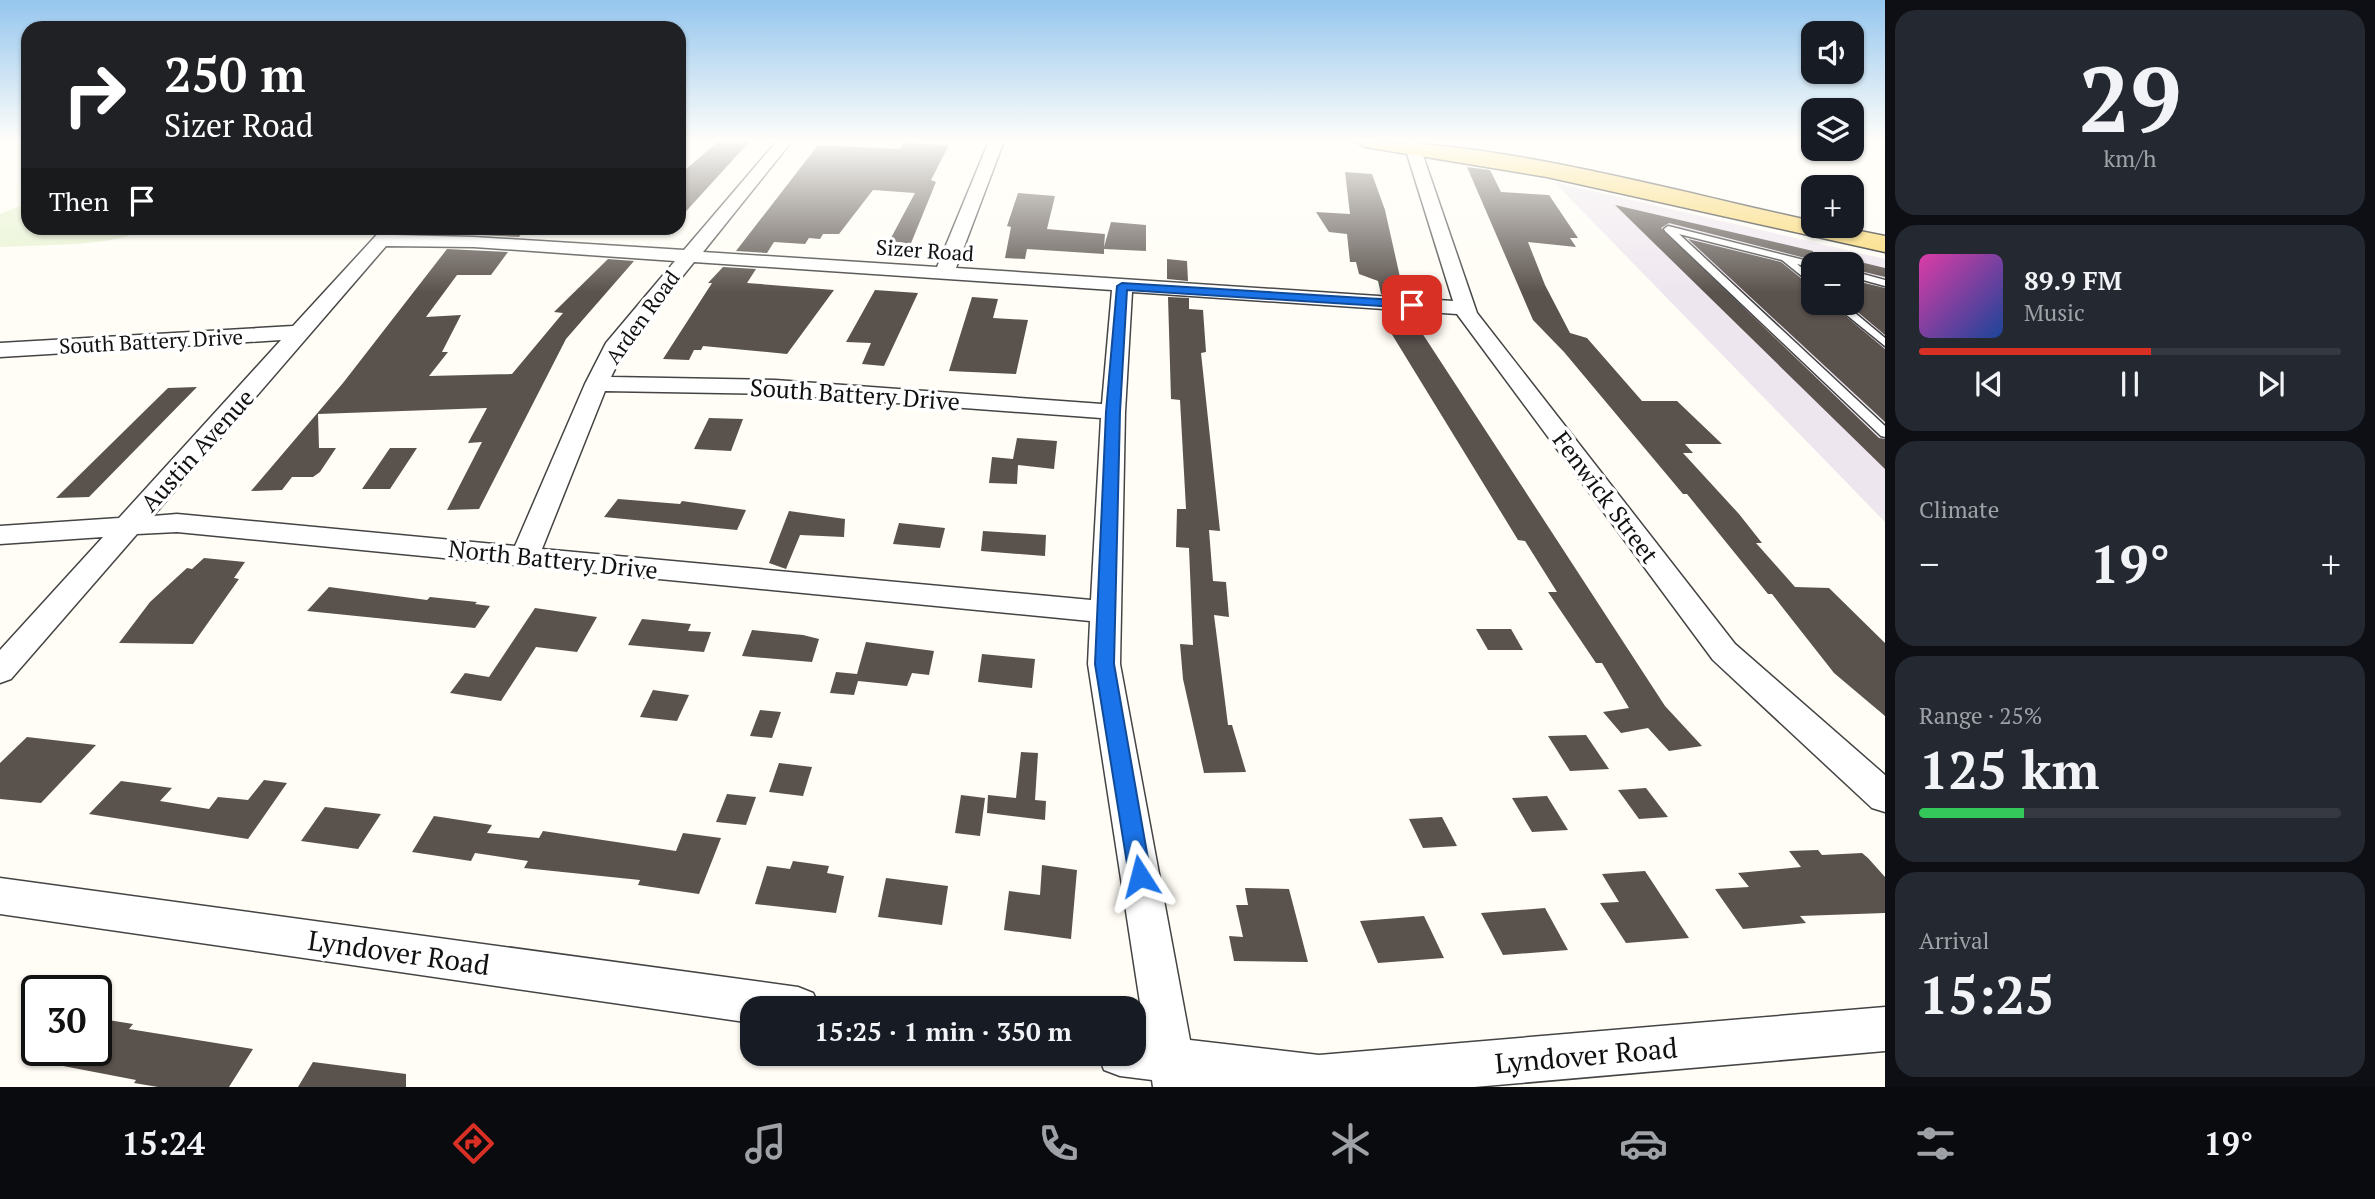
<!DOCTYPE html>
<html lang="en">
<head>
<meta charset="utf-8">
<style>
	:root { --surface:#171b24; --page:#242831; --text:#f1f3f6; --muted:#9ea1a6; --line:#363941; --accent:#d93025 }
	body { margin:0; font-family:"PT Serif",serif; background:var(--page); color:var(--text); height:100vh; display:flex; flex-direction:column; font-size:26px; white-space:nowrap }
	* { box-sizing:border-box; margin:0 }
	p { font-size:23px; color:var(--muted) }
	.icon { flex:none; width:38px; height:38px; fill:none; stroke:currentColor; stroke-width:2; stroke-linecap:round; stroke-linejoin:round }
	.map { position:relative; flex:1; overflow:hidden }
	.side { display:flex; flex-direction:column; gap:10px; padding:10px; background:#0d0f14; width:490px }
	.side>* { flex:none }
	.banner { position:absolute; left:21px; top:21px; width:665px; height:214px; border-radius:21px; box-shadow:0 2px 5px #0004; background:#202124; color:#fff; overflow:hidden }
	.buttons { position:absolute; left:1801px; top:21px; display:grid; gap:14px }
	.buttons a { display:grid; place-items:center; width:63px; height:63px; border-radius:14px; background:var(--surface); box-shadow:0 2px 5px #0004; font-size:35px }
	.speed { position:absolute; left:21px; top:975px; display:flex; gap:14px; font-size:35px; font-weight:700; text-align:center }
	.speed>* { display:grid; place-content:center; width:91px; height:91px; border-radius:50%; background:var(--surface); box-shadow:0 2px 5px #0004; line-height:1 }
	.speed .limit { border:4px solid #111; border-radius:10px; background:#fff; color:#111 }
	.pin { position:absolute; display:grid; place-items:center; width:60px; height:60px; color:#fff; margin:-30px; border-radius:14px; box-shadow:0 4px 10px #0006 }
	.me { position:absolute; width:77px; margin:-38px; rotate:351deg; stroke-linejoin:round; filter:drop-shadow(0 0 5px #0008) }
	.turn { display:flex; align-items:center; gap:24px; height:147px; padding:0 28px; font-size:32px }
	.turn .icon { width:91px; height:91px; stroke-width:2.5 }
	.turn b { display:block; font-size:49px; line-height:60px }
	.then { display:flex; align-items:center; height:66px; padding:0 28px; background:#0003; gap:14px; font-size:26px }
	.big { font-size:52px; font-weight:700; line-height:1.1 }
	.side .tile { flex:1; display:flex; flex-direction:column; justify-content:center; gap:10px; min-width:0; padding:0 24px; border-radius:21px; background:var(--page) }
	.side .dial { align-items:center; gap:0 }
	.dial b { font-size:91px; line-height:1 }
	.song { display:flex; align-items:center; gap:21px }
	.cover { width:84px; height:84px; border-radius:10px; background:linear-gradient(135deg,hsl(320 70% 55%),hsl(220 70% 35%)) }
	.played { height:7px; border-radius:4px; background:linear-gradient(90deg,var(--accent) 55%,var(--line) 55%) }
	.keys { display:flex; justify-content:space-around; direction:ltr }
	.heat { display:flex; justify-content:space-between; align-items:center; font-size:38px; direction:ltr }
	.charge { height:10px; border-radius:5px; background:linear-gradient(90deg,#34c759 25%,var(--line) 0) }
	.trip { position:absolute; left:740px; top:996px; width:406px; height:70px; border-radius:21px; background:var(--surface); box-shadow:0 2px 5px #0004; font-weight:700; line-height:70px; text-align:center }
	.tab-bar { display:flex; height:112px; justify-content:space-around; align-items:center; background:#090b0e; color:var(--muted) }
	.tab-bar .icon { width:49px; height:49px }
	.tab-bar .current { color:var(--accent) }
	.tab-bar b { font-size:32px; color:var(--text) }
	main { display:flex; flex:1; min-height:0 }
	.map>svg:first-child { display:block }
	.industrial { fill:#eee6ef; fill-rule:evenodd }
	.pitch { fill:#e6f2cf }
	.building { fill:#5a524d }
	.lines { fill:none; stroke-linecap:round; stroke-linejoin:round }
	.service-casing { stroke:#444; stroke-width:3 }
	.minor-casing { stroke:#444; stroke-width:3 }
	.primary-casing { stroke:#222; stroke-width:3 }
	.service { fill:#fff; fill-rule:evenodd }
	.minor { fill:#fff; fill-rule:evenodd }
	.primary { fill:#f9d66b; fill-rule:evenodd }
	.route { fill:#1a73e8; stroke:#114b97; stroke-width:2 }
	.labels { text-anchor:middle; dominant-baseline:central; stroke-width:7; stroke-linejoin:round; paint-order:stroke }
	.far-street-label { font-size:21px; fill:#111; stroke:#fff }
	.street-label { font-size:24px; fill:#111; stroke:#fff }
	.near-street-label { font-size:28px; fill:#111; stroke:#fff }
</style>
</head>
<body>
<main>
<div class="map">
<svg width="1885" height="1087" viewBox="0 0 1885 1087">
	<rect width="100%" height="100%" fill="#fffdf5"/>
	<path class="industrial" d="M1554,182L1885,259V522ZM1813,264H1852V303H1813Z"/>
	<path class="pitch" d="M28,203V228H141C128,247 26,245 0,247V214Z"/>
	<g class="building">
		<polygon points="719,141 750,141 679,219 679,175"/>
		<polygon points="903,143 949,145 931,180 936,182 907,253 884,251 915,193 873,190 839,234 823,234 820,239 809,238 805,244 774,242 767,253 736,251 818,145 900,149"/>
		<polygon points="1467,167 1490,170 1501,192 1549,195 1578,238 1570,238 1576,247 1528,242 1545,285 1570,333 1587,338 1642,401 1677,401 1722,444 1685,444 1693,453 1683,453 1739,514 1762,543 1756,543 1795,587 1829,588 1885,643 1885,716 1834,673 1772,594 1768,594 1687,494 1683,494 1564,352 1533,320"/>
		<polygon points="1345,172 1372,174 1385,210 1404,295 1381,294 1378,281 1359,274 1356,262 1350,262 1347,234 1329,232 1316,212 1350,214"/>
		<polygon points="1018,193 1055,196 1047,229 1105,234 1104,247 1111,222 1146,225 1146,251 1104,249 1104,254 1027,249 1025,259 1005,258 1011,227 1007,226"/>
		<polygon points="1615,205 1813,251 1813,260 1669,223 1661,228 1879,438 1885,439 1885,469"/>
		<polygon points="463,228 511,228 511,233 521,234 519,237 458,234"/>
		<polygon points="1688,239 1781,262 1813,288 1813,303 1830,303 1885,349 1885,422"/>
		<polygon points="447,249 508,252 491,275 457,275 426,317 461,315 442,352 448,352 429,376 512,374 563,313 554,312 608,259 634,261 566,339 479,509 447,510 482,442 468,443 487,408 318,414 319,448 336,448 320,472 313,477 292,477 282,490 251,491 343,383"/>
		<polygon points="1167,259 1187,261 1188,281 1167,279"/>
		<polygon points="1852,260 1885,268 1885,277 1852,269"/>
		<polygon points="723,267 756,269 747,283 834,290 787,354 703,346 701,350 694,350 689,360 663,359 712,283 708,283"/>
		<polygon points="1852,280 1885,288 1885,335 1847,303 1852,303"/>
		<polygon points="875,290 918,293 884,366 862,364 871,343 846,342"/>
		<polygon points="972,297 998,299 993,318 1028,320 1016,374 949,371"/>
		<polygon points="1168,297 1189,298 1189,309 1203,310 1206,352 1201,353 1220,531 1209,530 1213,581 1226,582 1229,617 1214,615 1228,725 1232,725 1246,772 1204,773 1183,679 1180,644 1193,645 1189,548 1176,547 1177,509 1186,509 1180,400 1171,399"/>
		<polygon points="1386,312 1409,313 1665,706 1702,746 1669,751 1648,728 1621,733 1603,712 1629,708 1602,663 1596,663 1548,592 1557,592 1525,541 1518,540 1388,328"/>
		<polygon points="197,387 89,497 56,498 168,388"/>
		<polygon points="709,418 743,419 731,451 694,449"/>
		<polygon points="1017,438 1057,441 1054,469 1018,465 1017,484 989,483 992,457 1013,459"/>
		<polygon points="390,448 417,448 390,489 362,489"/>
		<polygon points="618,499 680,504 682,501 746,510 737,530 604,517"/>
		<polygon points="789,511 845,519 844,537 800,535 786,569 769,563"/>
		<polygon points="899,523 945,528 940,548 893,544"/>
		<polygon points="983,531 1046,535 1045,556 981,551"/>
		<polygon points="204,558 245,562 234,578 239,579 193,644 119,643 150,602 187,568 192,569"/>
		<polygon points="329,587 427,600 430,597 477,602 475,604 490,606 475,628 307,611"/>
		<polygon points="535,608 597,617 577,652 536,647 501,701 450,693 465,673 489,677"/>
		<polygon points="642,619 691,624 688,631 711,632 704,652 628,645"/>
		<polygon points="1476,629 1511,629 1523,650 1488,650"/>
		<polygon points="752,630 803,635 819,639 812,662 742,656"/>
		<polygon points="866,642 934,651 929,675 912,673 907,686 858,681 854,695 830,693 836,672 857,674"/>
		<polygon points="982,654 1035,659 1032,688 978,682"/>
		<polygon points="653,690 689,695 677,721 640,717"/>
		<polygon points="760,710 781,712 772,738 750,736"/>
		<polygon points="1586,735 1609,769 1570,771 1548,736"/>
		<polygon points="27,737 96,745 41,803 0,799 0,763"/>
		<polygon points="1021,752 1038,753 1035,800 1046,801 1045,820 987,813 988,795 1016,798"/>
		<polygon points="779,763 812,767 803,796 769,792"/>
		<polygon points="264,780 287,783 248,839 89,814 121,781 172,788 160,801 209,809 218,797 248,800"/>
		<polygon points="1646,788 1668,817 1639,819 1618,790"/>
		<polygon points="727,794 756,797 746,825 716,822"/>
		<polygon points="961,795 985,798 980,836 955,833"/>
		<polygon points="1547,796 1568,830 1532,832 1512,798"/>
		<polygon points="325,807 381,814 358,849 301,841"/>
		<polygon points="434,816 492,825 487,833 539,838 543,831 676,851 683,833 721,838 699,894 638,885 640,880 524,868 528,861 475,853 471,861 412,852"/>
		<polygon points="1442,817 1457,846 1423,848 1409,819"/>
		<polygon points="1818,850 1822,855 1862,853 1868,858 1885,877 1885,913 1800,916 1806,923 1743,929 1715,889 1749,887 1738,873 1801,867 1789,851"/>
		<polygon points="793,861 829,866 827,873 844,876 836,913 755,904 767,866 790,869"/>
		<polygon points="1042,865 1077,870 1071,939 1004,930 1009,891 1040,895"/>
		<polygon points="1645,871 1689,938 1626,943 1600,903 1619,902 1602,874"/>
		<polygon points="886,878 948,886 942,925 878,917"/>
		<polygon points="1245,888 1289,889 1308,962 1234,961 1229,936 1243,937 1236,905 1248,905"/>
		<polygon points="1545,908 1568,950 1503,955 1481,913"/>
		<polygon points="1424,916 1444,958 1378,963 1360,921"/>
		<polygon points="96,1018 133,1024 129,1029 253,1049 229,1087 158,1087 134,1083 136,1080 32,1060 33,1050 96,1050"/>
		<polygon points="313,1062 406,1074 406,1087 298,1087"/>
	</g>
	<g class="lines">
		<g class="service-casing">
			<g id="service">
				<polygon points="1668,226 1816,263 1813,264 1813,268 1797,264 1813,277 1813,285 1782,260 1679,234 1885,426 1885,437 1881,436 1665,231 1664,229"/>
				<polygon points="1852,271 1885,280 1885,286 1852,277"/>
				<polygon points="1832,303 1843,303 1885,338 1885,346"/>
			</g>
		</g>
		<g class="minor-casing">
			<g id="minor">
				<path d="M777,141H792L703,252L937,267L989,141H1004L956,268L1453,301L1403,141H1418L1477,313L1735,644L1885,775V812L1872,808L1713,660L1457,314L1132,292L1125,412L1120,664L1190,1040L1319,1055L1885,1007V1051L1474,1087H1153L1152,1080L1120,1076L1104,1070L1098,1054H1134V1033L1145,1035L1088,664L1090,621L177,532L137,534L11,679L0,683V650L103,537L0,544V526L119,518L281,340L0,357V343L293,326L383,228H401L396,235L474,237L684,250ZM386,246L474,247L675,261L606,343L585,384L515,546L177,514L153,516ZM694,262L1112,290L1102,404L775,380L611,377L627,345ZM605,391L775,394L1101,418L1091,600L542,549Z"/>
				<polygon points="0,878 798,987 813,993 820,1008 752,1008 752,1023 0,914"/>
			</g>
		</g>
		<g class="primary-casing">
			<path id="primary" d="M1355,141C1502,141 1668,190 1813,221V226H1835L1885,236V252L1547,177L1365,147Z"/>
		</g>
		<use href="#service" class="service"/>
		<use href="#minor" class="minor"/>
		<use href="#primary" class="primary"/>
	</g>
	<linearGradient id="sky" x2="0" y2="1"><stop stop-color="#95c6ee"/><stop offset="0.48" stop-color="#fffefa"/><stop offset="1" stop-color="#fffefa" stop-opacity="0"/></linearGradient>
	<rect width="1885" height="293" fill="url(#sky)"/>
	<polygon class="route" points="1122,283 1412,301 1417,305 1412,308 1127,290 1120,412 1114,664 1151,876 1148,883 1140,886 1133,883 1129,876 1095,664 1106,412 1117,286"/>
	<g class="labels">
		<g class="far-street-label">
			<text transform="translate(925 250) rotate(4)">Sizer Road</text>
			<text transform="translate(642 317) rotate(-54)">Arden Road</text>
			<text transform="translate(151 341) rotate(-3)">South Battery Drive</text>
		</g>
		<g class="street-label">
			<text transform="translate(855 394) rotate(4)">South Battery Drive</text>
			<text transform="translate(197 450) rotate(-48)">Austin Avenue</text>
			<text transform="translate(1606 497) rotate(53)">Fenwick Street</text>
			<text transform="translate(553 559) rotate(6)">North Battery Drive</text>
		</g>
		<g class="near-street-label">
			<text transform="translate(399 952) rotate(8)">Lyndover Road</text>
			<text transform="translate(1586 1055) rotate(-5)">Lyndover Road</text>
		</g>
	</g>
</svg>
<div class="buttons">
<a><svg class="icon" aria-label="sound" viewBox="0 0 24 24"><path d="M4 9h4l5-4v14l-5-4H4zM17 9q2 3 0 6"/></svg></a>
<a><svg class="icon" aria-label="layers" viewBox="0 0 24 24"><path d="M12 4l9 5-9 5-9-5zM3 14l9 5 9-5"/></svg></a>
<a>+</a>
<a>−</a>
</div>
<div class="speed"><div class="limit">30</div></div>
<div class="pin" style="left:1412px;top:305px;background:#d93025"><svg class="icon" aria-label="arrive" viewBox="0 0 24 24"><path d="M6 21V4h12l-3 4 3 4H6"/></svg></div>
<svg class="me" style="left:1140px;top:876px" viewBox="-20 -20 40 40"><path d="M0-17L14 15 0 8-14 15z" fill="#1a73e8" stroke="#fff" stroke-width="4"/></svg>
<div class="trip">15:25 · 1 min · 350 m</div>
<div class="banner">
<div class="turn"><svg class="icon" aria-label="right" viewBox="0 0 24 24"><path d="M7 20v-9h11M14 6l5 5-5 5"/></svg><div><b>250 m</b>Sizer Road</div></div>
<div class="then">Then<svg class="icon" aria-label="arrive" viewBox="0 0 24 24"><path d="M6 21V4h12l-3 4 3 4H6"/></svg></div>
</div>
</div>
<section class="side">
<div class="tile dial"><b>29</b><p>km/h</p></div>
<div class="tile">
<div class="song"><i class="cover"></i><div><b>89.9 FM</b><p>Music</p></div></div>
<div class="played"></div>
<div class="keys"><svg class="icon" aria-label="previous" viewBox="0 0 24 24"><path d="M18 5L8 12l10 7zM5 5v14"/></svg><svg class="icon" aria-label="pause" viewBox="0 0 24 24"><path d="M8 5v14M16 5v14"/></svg><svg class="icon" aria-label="next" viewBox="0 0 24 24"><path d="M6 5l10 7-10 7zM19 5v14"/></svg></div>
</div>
<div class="tile"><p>Climate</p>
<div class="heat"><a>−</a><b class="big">19°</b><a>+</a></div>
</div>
<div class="tile"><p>Range · 25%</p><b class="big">125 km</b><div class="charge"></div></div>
<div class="tile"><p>Arrival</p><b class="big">15:25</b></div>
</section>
</main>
<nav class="tab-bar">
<b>15:24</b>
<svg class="icon current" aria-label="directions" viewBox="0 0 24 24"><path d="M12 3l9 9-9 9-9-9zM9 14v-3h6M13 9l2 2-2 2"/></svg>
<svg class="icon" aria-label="music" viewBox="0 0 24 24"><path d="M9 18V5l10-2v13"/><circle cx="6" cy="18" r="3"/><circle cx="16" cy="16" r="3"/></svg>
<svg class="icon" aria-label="phone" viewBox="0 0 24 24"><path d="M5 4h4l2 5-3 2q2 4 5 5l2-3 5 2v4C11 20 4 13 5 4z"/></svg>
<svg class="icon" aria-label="climate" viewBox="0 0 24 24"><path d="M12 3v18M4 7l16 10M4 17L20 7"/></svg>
<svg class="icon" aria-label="car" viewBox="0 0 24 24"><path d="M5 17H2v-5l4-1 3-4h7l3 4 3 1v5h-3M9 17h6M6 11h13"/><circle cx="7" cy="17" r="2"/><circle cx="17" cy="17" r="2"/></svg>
<svg class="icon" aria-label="filters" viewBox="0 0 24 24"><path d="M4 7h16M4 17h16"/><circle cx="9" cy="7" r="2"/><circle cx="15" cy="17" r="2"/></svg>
<b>19°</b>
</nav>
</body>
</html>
